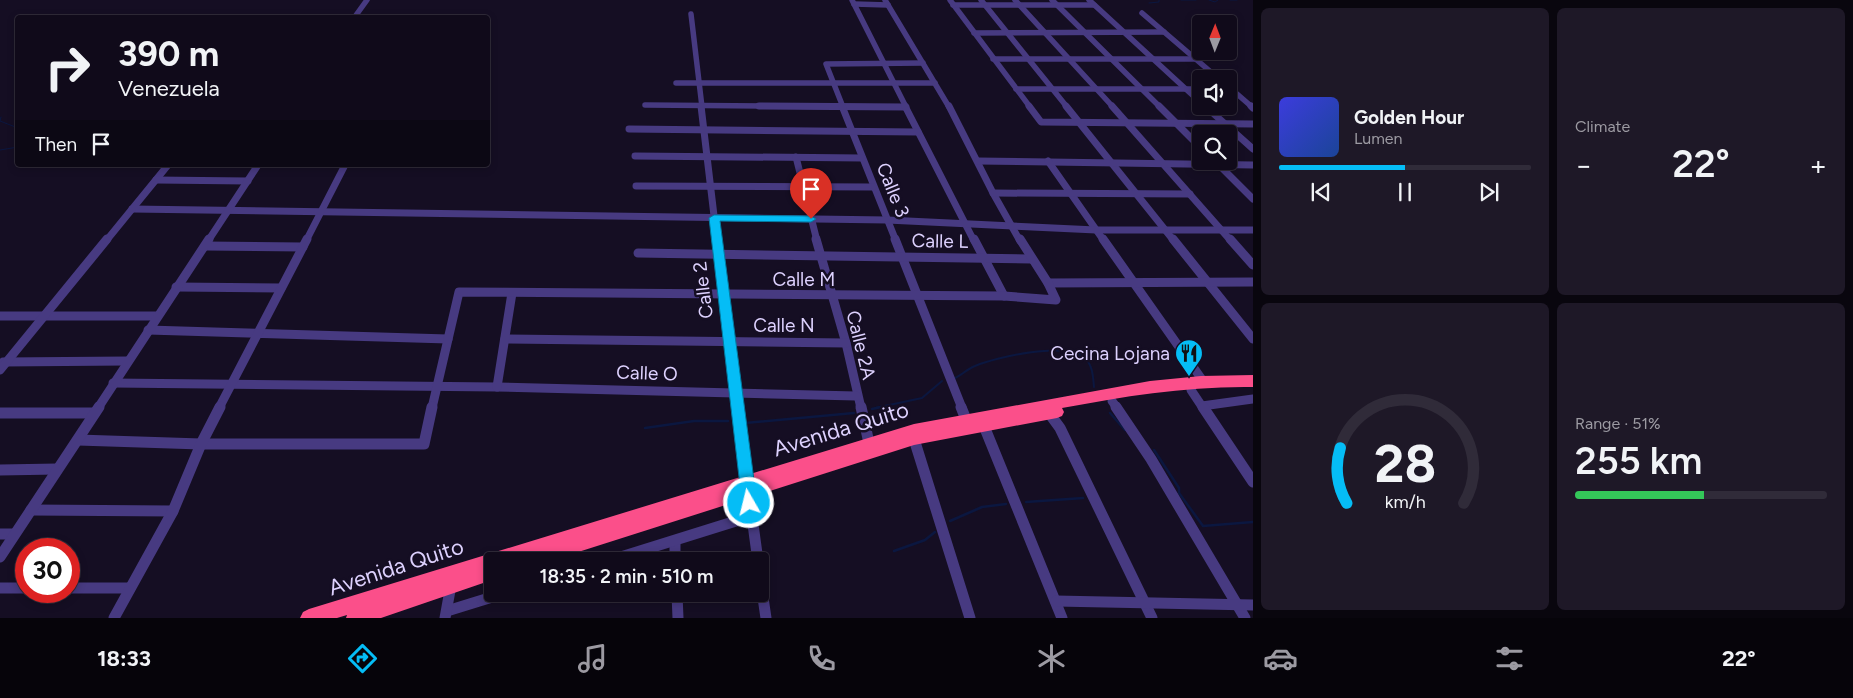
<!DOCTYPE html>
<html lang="en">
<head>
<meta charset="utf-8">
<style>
	:root { --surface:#100a1a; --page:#1e1827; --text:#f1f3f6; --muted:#9c9aa2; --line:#302b39; --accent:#05bdf6 }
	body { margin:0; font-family:Figtree,sans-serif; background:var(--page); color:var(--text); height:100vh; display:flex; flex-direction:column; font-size:19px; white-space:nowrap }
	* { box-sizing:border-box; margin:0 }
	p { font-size:16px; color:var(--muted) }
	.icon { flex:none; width:28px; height:28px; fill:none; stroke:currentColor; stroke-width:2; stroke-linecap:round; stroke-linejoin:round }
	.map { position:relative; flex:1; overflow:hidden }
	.panel { display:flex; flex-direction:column; gap:8px; padding:8px; background:#09060e; width:600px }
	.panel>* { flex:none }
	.top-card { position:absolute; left:15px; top:15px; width:475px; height:152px; border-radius:5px; box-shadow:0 2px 8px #0003,0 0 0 1px var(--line); background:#100a1a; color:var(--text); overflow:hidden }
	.needle { width:32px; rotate:1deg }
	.tools { position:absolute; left:1192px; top:15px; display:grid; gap:10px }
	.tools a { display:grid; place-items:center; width:45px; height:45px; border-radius:5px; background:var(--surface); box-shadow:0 2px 8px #0003,0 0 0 1px var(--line); font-size:25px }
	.speed { position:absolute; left:15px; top:538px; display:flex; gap:10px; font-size:25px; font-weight:700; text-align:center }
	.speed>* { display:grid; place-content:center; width:65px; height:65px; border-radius:50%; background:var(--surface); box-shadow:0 2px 8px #0003,0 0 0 1px var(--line); line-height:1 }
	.speed .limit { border:8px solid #d22; background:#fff; color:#111 }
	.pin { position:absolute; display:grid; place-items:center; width:42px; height:42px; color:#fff; margin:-51px -21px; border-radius:50% 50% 50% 0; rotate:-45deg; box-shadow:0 0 5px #0007 }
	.pin .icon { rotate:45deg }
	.me { position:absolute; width:55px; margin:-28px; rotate:352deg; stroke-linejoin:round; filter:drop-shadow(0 0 4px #0008) }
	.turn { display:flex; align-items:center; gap:18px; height:105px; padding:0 20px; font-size:22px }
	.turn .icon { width:65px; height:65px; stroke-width:2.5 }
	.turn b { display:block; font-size:35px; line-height:42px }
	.then { display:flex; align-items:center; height:48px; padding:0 20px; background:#0003; gap:10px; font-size:19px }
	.big { font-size:38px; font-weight:600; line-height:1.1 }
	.panel .widget { flex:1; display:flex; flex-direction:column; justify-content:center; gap:8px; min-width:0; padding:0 18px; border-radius:8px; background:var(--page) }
	.panel .dial { align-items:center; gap:0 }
	.dial svg { height:130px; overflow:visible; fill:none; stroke:var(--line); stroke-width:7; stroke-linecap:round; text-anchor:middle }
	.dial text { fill:var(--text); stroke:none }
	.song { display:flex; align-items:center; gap:15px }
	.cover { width:60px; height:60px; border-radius:8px; background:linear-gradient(135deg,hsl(240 70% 55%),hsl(220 70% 35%)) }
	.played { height:5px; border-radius:2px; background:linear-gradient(90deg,var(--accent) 50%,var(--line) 50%) }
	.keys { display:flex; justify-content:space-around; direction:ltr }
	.heat { display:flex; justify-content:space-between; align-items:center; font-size:28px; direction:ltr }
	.charge { height:8px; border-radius:4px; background:linear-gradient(90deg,#34c759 51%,var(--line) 0) }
	.panel .tiles { flex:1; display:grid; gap:8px; grid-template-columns:repeat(2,1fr) }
	.trip { position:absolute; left:484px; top:552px; width:285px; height:50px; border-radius:5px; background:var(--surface); box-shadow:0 2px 8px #0003,0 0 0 1px var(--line); font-weight:600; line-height:50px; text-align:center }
	.tab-bar { display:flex; height:80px; justify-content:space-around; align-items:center; background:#06040a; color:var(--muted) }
	.tab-bar .icon { width:35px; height:35px }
	.tab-bar .current { color:var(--accent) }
	.tab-bar b { font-size:22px; color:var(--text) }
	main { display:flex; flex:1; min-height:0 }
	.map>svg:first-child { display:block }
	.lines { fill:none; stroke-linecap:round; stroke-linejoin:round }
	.stream-far2 { stroke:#0b1740; stroke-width:1 }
	.stream-far1 { stroke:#0b1740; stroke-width:2 }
	.stream { stroke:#0b1740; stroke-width:2.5 }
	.minor-far3 { stroke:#473a81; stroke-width:5.5 }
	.minor-far2 { stroke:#473a81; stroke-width:7 }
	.minor-far1 { stroke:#473a81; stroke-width:9 }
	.minor { stroke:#473a81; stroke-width:11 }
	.highway { fill:#fb4f8a; fill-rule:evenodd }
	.route { fill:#05bdf6; stroke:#037ba0 }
	.labels { text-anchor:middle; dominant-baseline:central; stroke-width:5; stroke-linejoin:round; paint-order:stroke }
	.street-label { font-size:19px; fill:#ddd1fe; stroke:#150e23 }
	.poi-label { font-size:19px; fill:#ddd1fe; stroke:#150e23; text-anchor:end }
	.near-street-label { font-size:22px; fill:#ddd1fe; stroke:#150e23 }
</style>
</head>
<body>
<main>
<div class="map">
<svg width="1253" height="618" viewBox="0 0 1253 618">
	<rect width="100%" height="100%" fill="#150e23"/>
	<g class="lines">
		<g class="stream-far2">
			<polyline points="1181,0 1196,0"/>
			<polyline points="1209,0 1215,2 1218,0"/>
			<polyline points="1230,0 1237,0"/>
			<polyline points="1149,3 1159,2 1159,0"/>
			<polyline points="1,117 0,121 18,128"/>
			<polyline points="0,150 18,147"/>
		</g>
		<g class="stream-far1">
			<path d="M955,378C962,375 967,369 975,366C997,357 1066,341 1085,358C1093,366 1093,377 1094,387"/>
			<polyline points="875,408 922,398 942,381"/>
		</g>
		<g class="stream">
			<polyline points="872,409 881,407"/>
			<polyline points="1110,413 1125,430"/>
			<polyline points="745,423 854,413"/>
			<polyline points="645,428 694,421 728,421"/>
			<polyline points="1154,450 1179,488 1179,493 1203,526 1253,522"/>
			<polyline points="1026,502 1083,498"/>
			<polyline points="950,521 982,507 1006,504"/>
			<polyline points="894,551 925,540 935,532"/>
		</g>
		<g class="minor-far3">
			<polyline points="852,0 906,107"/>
			<polyline points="885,0 949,107"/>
			<polyline points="950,0 1030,107"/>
			<polyline points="981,0 1067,107"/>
			<polyline points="1015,0 1113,107"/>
			<polyline points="1052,0 1160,107"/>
			<polyline points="1089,0 1201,103"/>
			<polyline points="854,4 888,5"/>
			<polyline points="953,5 1094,5"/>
			<polyline points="1142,13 1219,79"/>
			<polyline points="691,14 702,107"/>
			<polyline points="354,18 367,0"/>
			<polyline points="974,33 1164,32"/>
			<polyline points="993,59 1196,59"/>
			<polyline points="676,83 935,83"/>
			<polyline points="1229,87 1252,107"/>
			<polyline points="1016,89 1201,89"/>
			<polyline points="645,105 906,107"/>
			<polyline points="843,107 826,64 923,63"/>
		</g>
		<g class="minor-far2">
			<polyline points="701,106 717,241"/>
			<polyline points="759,106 906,107"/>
			<polyline points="842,106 896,241"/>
			<polyline points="905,106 974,241"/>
			<polyline points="949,106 993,193 1020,241"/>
			<polyline points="1029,106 1041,122 1253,124"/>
			<polyline points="1066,106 1174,241"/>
			<polyline points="1112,106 1231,241"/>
			<polyline points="1159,106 1201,148"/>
			<polyline points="1205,106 1253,149"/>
			<polyline points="1251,106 1253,108"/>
			<polyline points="629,129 918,132"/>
			<polyline points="635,156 862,158"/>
			<polyline points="796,157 817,241"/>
			<polyline points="978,161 1253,165"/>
			<polyline points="1048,161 1104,241"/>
			<polyline points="1216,162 1253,199"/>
			<polyline points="156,180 248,181"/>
			<polyline points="636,186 873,187"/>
			<polyline points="993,193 1190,194"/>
			<polyline points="132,209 887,220 1096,230 1253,230"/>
			<polyline points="106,241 168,165"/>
			<polyline points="208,241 258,165"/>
			<polyline points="306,241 345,165"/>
		</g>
		<g class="minor-far1">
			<polyline points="716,239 737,408"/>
			<polyline points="816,239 846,343 861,408"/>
			<polyline points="895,239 962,408"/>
			<polyline points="974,239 1004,296"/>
			<polyline points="1103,239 1203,381"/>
			<polyline points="1173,239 1253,339"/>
			<polyline points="1230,239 1253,265"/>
			<polyline points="206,246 303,247"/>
			<polyline points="638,253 1031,259"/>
			<polyline points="1048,283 1253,282"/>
			<polyline points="176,287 281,288"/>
			<polyline points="0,316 157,316"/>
			<polyline points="148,330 448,339"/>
			<polyline points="505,339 846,343"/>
			<polyline points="3,362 127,361"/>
			<polyline points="0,370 107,239"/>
			<polyline points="113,383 497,387 856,396"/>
			<polyline points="497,387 512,293"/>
			<polyline points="1191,390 1203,408"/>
			<polyline points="1112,401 1117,408"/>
			<polyline points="1202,406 1253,399"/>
			<polyline points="98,408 209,239"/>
			<polyline points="219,408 307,239"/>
			<polyline points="432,408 459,292 1004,296 1056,300 1048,283 1020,239"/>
		</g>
		<g class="minor">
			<polyline points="737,407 758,561"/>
			<polyline points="861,407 869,443"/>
			<polyline points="961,407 965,417"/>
			<polyline points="1116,407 1151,459 1245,618"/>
			<polyline points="1203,407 1253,482"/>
			<polyline points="0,413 94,413"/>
			<polyline points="1049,413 1060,428 1152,618"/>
			<polyline points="984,426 1062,618"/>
			<polyline points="914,439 970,618"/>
			<polyline points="78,440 201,444 424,444 432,407"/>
			<polyline points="0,470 57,469"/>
			<polyline points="31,510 173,511"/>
			<polyline points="0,534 14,534"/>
			<polyline points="675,541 675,561"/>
			<polyline points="0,557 99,407"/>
			<polyline points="608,561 752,516"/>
			<polyline points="760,577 766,618"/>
			<polyline points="0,588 26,588"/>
			<polyline points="69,588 130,588"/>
			<polyline points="677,594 678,618"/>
			<polyline points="1056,601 1253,605"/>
			<polyline points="447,611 502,594"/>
			<polyline points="114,618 173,511 201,444 220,407"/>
			<polyline points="445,618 451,585"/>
		</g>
		<path class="highway" d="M1253,375V387C1188,386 1126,396 1062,408L1064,412L1062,416L1057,418L914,445L550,561H492V580L381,618H346L347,615L337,618H300L303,612L309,609L914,424L1150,381L1201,376Z"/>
	</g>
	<polygon class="route" points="714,215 811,216 816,219 811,222 720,221 757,503 754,508 749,510 744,508 742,503 709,218"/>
	<defs>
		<g id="restaurant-pin" transform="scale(1.4375)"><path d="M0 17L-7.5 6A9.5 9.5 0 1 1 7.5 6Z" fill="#05bdf6" stroke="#150e23"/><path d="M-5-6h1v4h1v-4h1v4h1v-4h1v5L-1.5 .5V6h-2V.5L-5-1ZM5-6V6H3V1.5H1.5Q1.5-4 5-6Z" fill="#111"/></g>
	</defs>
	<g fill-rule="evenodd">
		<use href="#restaurant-pin" x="1189" y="353"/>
	</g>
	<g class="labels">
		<g class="street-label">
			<text transform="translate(893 190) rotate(68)">Calle 3</text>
			<text transform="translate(940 241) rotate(1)">Calle L</text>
			<text x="804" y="279">Calle M</text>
			<text transform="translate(703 290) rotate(-97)">Calle 2</text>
			<text x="784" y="325">Calle N</text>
			<text transform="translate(861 345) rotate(76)">Calle 2A</text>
			<text transform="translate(647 373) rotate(2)">Calle O</text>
		</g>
		<g class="poi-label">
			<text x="1170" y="353">Cecina Lojana</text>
		</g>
		<g class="near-street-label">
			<text transform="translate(841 429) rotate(-17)">Avenida Quito</text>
			<text transform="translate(396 567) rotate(-18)">Avenida Quito</text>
		</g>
	</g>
</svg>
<div class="tools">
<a><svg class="needle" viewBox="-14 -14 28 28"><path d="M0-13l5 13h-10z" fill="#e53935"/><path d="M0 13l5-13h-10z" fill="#9c9aa2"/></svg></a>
<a><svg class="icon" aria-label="sound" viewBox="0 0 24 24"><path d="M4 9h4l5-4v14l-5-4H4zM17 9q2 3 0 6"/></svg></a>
<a><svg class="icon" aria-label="search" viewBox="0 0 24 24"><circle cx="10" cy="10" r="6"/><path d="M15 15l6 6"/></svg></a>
</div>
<div class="speed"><div class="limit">30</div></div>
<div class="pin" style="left:811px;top:219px;background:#d93025"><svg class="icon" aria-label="arrive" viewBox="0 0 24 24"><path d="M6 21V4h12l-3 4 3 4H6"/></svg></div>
<svg class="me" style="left:749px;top:503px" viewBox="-20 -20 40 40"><circle r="17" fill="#05bdf6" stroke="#fff" stroke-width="3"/><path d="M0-11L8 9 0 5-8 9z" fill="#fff"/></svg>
<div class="trip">18:35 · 2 min · 510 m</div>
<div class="top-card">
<div class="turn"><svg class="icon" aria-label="right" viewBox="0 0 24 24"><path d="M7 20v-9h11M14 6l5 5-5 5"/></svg><div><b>390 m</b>Venezuela</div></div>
<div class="then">Then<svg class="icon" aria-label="arrive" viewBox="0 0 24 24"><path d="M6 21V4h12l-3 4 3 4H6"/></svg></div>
</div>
</div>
<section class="panel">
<div class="tiles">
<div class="widget">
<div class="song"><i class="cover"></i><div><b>Golden Hour</b><p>Lumen</p></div></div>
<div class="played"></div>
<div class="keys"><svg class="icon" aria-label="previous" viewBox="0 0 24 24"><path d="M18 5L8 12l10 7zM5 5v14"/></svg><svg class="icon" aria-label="pause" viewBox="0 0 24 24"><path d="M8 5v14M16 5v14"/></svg><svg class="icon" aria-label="next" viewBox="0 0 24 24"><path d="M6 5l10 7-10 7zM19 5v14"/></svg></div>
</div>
<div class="widget"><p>Climate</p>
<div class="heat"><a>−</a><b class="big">22°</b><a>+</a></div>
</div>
<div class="widget dial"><svg viewBox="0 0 100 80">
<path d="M14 69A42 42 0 1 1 86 69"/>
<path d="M14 69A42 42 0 0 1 10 35" stroke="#05bdf6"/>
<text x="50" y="56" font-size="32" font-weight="700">28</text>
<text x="50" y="72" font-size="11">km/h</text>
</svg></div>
<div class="widget"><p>Range · 51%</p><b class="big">255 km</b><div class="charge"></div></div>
</div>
</section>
</main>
<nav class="tab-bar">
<b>18:33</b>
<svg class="icon current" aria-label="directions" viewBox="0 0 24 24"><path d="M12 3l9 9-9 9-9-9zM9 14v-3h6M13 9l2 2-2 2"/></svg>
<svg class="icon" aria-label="music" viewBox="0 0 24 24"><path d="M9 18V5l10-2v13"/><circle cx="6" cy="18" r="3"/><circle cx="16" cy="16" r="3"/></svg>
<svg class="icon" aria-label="phone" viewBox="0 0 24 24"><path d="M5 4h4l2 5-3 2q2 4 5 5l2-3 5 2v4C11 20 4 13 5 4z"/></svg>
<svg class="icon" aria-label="climate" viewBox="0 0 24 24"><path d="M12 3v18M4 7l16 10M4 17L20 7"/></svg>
<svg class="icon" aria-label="car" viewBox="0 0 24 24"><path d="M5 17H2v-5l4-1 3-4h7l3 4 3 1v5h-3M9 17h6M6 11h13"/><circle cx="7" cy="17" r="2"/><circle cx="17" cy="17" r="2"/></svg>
<svg class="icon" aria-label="filters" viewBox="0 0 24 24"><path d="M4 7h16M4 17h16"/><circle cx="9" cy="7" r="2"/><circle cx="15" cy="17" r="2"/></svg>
<b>22°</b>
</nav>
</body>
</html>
